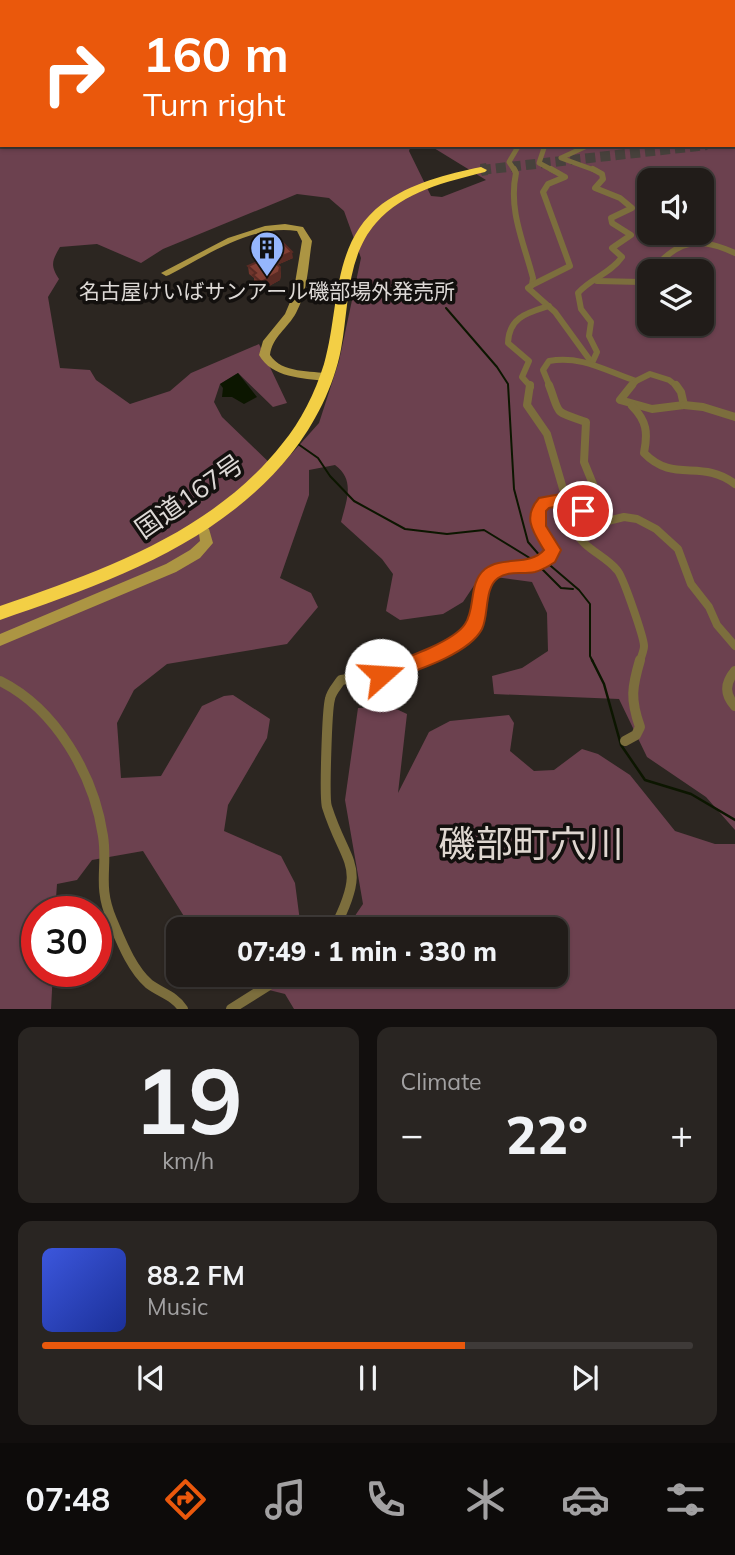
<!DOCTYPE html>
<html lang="en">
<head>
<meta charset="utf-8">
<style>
	:root { --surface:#211c19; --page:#292522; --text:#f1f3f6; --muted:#a2a1a2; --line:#3e3a38; --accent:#ea580c }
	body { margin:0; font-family:Mulish,"Noto Sans JP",sans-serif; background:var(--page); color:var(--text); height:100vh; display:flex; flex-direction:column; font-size:26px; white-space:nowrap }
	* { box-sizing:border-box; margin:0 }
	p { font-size:23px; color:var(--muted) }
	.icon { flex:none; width:38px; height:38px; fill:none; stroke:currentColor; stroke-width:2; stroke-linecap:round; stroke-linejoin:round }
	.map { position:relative; height:1009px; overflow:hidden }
	.sheet { display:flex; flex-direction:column; gap:18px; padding:18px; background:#120f0e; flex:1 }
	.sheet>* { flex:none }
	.guide { position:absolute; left:0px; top:0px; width:735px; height:147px; box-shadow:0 2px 5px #0004,0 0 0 2px var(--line); background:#ea580c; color:#fff; overflow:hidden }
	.fabs { position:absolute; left:637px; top:168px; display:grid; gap:14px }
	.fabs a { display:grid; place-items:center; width:77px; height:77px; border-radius:14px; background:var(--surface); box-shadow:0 2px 5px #0004,0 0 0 2px var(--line); font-size:35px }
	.speed { position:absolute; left:21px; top:896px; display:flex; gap:14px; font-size:35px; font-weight:700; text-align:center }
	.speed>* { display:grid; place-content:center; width:91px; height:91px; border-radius:50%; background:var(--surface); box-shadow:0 2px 5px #0004,0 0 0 2px var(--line); line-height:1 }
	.speed .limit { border:10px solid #d22; background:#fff; color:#111 }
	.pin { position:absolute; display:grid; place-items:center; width:60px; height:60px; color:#fff; margin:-30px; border:4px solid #fff; border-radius:50%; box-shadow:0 2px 7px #0007 }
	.me { position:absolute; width:77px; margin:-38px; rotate:71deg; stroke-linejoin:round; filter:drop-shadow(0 0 5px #0008) }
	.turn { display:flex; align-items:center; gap:24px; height:147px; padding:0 28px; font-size:32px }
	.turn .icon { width:91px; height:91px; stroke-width:2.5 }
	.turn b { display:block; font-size:49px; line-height:60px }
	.big { font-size:52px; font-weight:800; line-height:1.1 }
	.sheet .tile { flex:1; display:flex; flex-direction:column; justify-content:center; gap:10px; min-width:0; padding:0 24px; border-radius:14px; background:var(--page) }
	.sheet .dial { align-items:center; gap:0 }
	.dial b { font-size:91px; line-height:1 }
	.song { display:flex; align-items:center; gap:21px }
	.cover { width:84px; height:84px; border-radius:10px; background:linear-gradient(135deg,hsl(230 70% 55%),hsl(230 70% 35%)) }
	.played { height:7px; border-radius:4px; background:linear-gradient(90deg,var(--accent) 65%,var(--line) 65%) }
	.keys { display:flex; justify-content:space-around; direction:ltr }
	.heat { display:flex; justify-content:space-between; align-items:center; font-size:38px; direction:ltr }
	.sheet .tiles { flex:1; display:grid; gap:18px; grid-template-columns:1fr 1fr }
	.tile:last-child { grid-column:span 2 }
	.trip { position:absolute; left:166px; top:917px; width:402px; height:70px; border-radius:14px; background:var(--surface); box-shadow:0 2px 5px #0004,0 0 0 2px var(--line); font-weight:800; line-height:70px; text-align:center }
	.tab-bar { display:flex; height:112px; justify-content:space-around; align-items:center; background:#0d0b0a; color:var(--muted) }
	.tab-bar .icon { width:49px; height:49px }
	.tab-bar .selected { color:var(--accent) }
	.tab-bar b { font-size:32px; color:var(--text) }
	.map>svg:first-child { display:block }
	.green { fill:#6c414f; fill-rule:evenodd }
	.water { fill:#0c1600 }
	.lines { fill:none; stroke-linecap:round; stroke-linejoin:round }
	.stream-far1 { stroke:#0c1600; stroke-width:2 }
	.stream { stroke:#0c1600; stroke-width:2.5 }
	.highway-tunnel-far1 { stroke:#47413c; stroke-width:10; stroke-dasharray:10 5; stroke-linecap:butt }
	.highway-tunnel { stroke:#47413c; stroke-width:12; stroke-dasharray:12 6; stroke-linecap:butt }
	.street-far3 { stroke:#7c6e3d; stroke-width:5 }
	.street-far2 { stroke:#7c6e3d; stroke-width:6 }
	.street-far1 { stroke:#7c6e3d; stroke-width:8 }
	.street { stroke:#7c6e3d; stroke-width:10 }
	.secondary { fill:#ac9543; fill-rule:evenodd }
	.highway { fill:#f3cf45; fill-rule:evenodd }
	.wall { fill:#6f352c }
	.shaded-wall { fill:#5a2b24 }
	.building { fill:#813e33; stroke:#5a2b24; stroke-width:2 }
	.route { fill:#ea580c; stroke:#983908; stroke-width:2 }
	.labels { text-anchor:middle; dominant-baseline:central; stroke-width:7; stroke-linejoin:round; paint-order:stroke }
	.far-poi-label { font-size:21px; fill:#ddd9d6; stroke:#13100e }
	.street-label { font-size:26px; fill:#ddd9d6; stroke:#13100e }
	.near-quarter-label { font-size:37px; fill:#dfd7d0; stroke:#13100e }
</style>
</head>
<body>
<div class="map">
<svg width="735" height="1009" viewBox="0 0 735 1009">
	<rect width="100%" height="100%" fill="#2c2621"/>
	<g class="green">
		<path d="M0,0H282L2,2V145H411L409,151L431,196L442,197L486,180L429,145H733V2L458,0L735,1V830L706,797L647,757L619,699L494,694L492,676L522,668L548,651L547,613L532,582L481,575L463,602L443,614L400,620L386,611L393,574L382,559L341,522C346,502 356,480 335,465L309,470V495L280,578L311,593L318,607L287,644L167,664L134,690L117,723L121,778L161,776L202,706L224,696L233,695L270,719L267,738L228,805L224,831L281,856L295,883L301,929H192L143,851L92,860L77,880L57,884L55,912H37V971H53L51,1009H0ZM649,180H702V233H649ZM297,194L329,198L344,211L361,258L339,361L319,423L277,470L222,417L214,402L220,384L238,373L273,407L287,403L259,344L191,373L170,391L130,404L96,380L90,370L60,368L48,297L59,279C50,265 52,261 60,247L97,244L141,263L163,249ZM649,271H702V324H649Z"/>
		<polygon points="392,707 407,714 398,793 429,732 450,721 509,715 514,723 510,751 534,771 554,770 582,749 598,754 630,775 675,831 715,844 735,844 735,1009 294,1009 285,994 220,978 207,981 206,975 556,975 556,929 346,929 363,904 345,800 358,708"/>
	</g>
	<polygon class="water" points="238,373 257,397 244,404 232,397 222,397 223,388 220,384"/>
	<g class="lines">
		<g class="stream-far1">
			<polyline points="125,2 128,0"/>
			<polyline points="446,308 497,367 508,384 514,489 528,542 541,557"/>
			<polyline points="298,444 318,458 330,476 354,501 405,529 447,534 484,530 533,560"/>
			<polyline points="545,561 579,590 590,604 590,656 593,662"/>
			<polyline points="537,564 561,588 573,589"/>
		</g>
		<polyline class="stream" points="592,660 604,684 621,745 645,780 691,794 735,820"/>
		<polyline class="highway-tunnel-far1" points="481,170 707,145"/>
		<polyline class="highway-tunnel" points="481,170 487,169"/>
		<g class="street-far3">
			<polyline points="154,2 157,0"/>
			<polyline points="295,2 298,0"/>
			<polyline points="545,145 539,163 554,171"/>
			<polyline points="589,145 561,158 597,171"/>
			<polyline points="515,171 509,162 519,145"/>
		</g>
		<g class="street-far2">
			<path d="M514,169L516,173C508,210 524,243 533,278L532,285L528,288L555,312L592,363"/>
			<path d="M597,281L641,282C673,247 687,231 735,253"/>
			<polyline points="532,285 570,266 543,192 548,184 565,177 551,169"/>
			<path d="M592,363L597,352L589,336L591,322L581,309L578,293C591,278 610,274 622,257L612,248L631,235L612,223L611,218L632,208L620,198L595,188L603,179L602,174L593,169"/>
			<path d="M531,387L522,377L529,361L508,343C509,317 527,313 549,306"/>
			<path d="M550,387L543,370L549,361C581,355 606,371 636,381"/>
			<polyline points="631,387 636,381 650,374 669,380 678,387"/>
		</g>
		<g class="street-far1">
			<path d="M530,385L527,405L547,434L566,499L583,511L575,529C581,548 605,555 617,570C623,576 644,638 644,646C644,651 641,656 640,662"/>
			<path d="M549,385C561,416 552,410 586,422L584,462L608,521"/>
			<polyline points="632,385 620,400 652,409 684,405"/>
			<polyline points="676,385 681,392 684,405"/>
			<polyline points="684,405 703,407 735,417"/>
			<path d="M632,406C647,421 648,433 644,453C674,484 701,458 735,484"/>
			<polyline points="575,529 624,517 637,519 656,529 678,549 691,584 709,607 717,625 735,646"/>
			<path d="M420,662C439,653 468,642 476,621C483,607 477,587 490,575C509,558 537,574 552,550L538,527V509L545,503L566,499"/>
		</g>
		<g class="street">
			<path d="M735,671C725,683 724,694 735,706"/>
			<path d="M0,681C56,709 94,775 103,836C108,868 97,885 112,920C121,941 131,968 149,984C161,993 175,996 183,1009"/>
			<path d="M625,741L636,735L640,727C630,699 632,687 640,660"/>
			<path d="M334,929C368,863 346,867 327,807C324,799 327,709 330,699C331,692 337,686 341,680L384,674L424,660"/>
			<polyline points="231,1009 285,975"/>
		</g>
		<g class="secondary">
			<path d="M285,224L303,227L312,241C308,265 308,291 296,313C288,328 272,337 270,355C282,374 311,370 330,374L331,377L326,381C302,378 272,378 259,355L263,341L285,314L293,295L302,241L297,231C252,224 208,255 169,275L166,276L161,273L228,238L265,226Z"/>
			<polygon points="199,521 209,529 213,543 200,558 176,572 0,646 0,634 166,564 190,550 200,541 199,534 193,526 195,523"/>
		</g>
		<path class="highway" d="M481,167L487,170L485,172C446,182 404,191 376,223C346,257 349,307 341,349C334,386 315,424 291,454C218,545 106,583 0,620V606C102,571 213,532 282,444C301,421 315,393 324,364C340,308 331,243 382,204C411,183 447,174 481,167Z"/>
	</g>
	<polygon class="wall" points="262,246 293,258 277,265 280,267 281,275 280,280 262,290 254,283 254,278 249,274 248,266 269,257 263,252"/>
	<g class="shaded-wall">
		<polygon points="292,252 293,258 277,265 276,259"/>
		<polygon points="280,267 281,275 280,280 262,290 261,282"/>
	</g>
	<g class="building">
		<polygon points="279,239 292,252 276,259 262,246"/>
		<polygon points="269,257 280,267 279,272 261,282 253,275 256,273 248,266"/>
	</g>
	<path class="route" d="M566,493L591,511L583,518L564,505L549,508L546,511V526L561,550L555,562C549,566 542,570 535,572C522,575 509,570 498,578C484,588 489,615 482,629C468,656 408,673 381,683L375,681L372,675L375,669C397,661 453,643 465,624C476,608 468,583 485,569C502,556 530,566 544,550C533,532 522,517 539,498Z"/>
	<defs>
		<g id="building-pin" transform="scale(1.75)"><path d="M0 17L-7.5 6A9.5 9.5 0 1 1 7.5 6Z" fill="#95b6fd" stroke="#13100e"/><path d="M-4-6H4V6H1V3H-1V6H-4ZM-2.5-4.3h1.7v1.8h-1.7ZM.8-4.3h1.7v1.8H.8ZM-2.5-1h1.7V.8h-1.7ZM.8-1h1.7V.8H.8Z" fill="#111"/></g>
	</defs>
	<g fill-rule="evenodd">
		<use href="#building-pin" x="267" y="248"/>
	</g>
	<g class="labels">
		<g class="far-poi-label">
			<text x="267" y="291">名古屋けいばサンアール磯部場外発売所</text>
		</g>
		<g class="street-label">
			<text transform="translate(189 496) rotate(-35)">国道167号</text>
		</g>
		<g class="near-quarter-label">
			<text x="531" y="843">磯部町穴川</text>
		</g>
	</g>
</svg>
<div class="fabs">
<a><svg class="icon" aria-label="sound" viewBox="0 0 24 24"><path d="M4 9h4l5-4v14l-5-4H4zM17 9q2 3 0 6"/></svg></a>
<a><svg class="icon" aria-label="layers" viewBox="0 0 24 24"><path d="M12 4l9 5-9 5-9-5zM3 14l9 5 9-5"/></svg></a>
</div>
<div class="speed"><div class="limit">30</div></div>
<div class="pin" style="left:583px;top:511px;background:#d93025"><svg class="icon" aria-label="arrive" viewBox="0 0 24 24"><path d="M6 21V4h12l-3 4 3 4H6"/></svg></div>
<svg class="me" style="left:381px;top:675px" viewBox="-20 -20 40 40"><circle r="19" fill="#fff"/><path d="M0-13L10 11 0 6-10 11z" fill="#ea580c"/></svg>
<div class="trip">07:49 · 1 min · 330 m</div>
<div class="guide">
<div class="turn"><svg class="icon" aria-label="right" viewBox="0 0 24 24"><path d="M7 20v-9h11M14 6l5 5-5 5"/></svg><div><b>160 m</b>Turn right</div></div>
</div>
</div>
<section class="sheet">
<div class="tiles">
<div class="tile dial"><b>19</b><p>km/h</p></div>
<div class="tile"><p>Climate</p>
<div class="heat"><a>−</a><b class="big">22°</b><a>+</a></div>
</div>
<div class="tile">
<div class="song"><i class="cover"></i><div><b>88.2 FM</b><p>Music</p></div></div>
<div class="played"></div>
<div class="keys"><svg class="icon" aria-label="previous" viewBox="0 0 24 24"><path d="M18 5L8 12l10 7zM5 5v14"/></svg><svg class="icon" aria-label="pause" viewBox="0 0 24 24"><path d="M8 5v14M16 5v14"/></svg><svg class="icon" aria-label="next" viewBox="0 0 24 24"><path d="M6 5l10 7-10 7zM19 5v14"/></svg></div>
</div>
</div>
</section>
<nav class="tab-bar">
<b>07:48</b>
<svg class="icon selected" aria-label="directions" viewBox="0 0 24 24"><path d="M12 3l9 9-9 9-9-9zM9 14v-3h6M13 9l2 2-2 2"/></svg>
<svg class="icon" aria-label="music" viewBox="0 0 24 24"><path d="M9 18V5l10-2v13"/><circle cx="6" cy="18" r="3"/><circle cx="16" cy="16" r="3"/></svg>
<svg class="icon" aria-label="phone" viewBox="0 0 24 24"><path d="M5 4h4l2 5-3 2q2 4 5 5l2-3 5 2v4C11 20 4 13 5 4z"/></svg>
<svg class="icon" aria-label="climate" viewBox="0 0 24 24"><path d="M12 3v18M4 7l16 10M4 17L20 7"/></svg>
<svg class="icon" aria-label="car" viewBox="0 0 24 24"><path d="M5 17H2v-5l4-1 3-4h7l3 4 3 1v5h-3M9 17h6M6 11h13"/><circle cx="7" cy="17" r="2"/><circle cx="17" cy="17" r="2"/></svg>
<svg class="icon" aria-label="filters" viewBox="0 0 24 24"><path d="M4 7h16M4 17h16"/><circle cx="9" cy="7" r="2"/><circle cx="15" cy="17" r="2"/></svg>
</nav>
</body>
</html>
